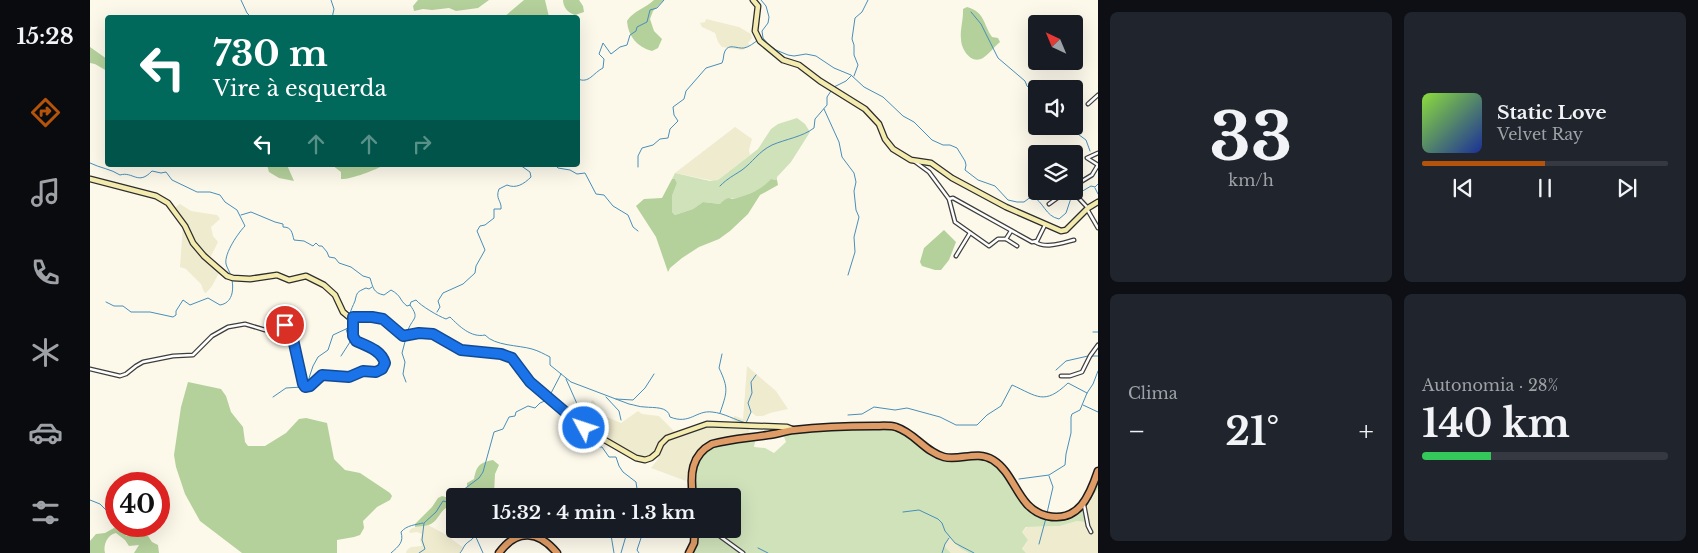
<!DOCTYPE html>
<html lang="pt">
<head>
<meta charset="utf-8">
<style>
	:root { --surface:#171b24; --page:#20242c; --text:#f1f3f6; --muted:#9ea1a6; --line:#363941; --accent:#b45309 }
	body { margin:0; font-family:"Libre Baskerville",serif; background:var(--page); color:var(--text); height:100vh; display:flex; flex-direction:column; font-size:19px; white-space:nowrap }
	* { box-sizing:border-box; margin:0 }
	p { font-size:16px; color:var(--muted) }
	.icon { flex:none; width:28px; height:28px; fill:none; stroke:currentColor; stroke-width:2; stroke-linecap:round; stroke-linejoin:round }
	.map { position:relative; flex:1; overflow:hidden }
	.panel { display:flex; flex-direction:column; gap:12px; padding:12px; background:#0d0f14; width:600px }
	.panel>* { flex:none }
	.top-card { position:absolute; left:15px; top:15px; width:475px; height:152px; border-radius:5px; box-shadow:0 5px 20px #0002; background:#00695c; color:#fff; overflow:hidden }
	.needle { width:32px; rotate:316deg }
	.fabs { position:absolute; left:938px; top:15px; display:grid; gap:10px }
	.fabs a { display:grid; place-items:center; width:55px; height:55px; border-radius:5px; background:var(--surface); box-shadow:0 5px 20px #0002; font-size:25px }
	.speed { position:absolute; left:15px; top:472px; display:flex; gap:10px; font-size:25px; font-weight:700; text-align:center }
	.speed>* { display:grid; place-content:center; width:65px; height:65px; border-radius:50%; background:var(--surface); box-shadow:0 5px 20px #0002; line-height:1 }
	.speed .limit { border:8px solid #d22; background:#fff; color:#111 }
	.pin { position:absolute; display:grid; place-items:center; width:42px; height:42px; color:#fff; margin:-21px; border:2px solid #fff; border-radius:50%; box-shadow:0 1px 5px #0007 }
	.me { position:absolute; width:55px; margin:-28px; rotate:310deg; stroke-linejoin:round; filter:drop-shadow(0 0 4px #0008) }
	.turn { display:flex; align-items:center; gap:18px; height:105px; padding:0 25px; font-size:22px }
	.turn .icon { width:65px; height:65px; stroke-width:2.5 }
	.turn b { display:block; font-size:35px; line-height:42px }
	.lanes { display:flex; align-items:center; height:48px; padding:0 25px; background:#0003; justify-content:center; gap:25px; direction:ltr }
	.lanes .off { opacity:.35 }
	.big { font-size:38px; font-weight:700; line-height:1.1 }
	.panel .card { flex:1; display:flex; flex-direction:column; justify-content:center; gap:8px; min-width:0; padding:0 18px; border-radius:8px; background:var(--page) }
	.panel .dial { align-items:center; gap:0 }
	.dial b { font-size:65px; line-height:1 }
	.song { display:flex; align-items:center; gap:15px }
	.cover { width:60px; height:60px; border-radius:8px; background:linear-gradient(135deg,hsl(90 70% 55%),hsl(230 70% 35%)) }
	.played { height:5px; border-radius:2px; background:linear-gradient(90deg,var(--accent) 50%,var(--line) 50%) }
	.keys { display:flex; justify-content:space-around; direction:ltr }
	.heat { display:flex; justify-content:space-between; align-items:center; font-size:28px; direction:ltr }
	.charge { height:8px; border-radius:4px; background:linear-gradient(90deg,#34c759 28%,var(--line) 0) }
	.panel .tiles { flex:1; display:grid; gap:12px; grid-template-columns:repeat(2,1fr) }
	.trip { position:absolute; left:356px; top:488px; width:295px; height:50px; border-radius:5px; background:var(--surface); box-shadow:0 5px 20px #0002; font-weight:700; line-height:50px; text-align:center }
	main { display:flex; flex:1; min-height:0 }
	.tab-bar { display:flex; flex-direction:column; width:90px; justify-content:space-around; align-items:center; background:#090b0e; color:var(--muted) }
	.tab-bar .icon { width:35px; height:35px }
	.tab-bar .on { color:var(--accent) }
	.tab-bar b { font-size:22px; color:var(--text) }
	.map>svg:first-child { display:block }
	.farmland { fill:#efebcf }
	.green { fill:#cfe2ba }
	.forest { fill:#b4d09b }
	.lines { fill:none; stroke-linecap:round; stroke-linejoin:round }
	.stream { stroke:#488eba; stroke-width:1 }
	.street-casing { stroke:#3e3e3e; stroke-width:5 }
	.secondary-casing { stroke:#2d2d2d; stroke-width:7 }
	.highway-casing { stroke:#1c1c1c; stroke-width:9 }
	.street { stroke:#fff; stroke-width:2.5 }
	.secondary { stroke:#f4ebaf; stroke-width:4.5 }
	.highway { stroke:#e09c66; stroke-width:6 }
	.route-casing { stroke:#114b97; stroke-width:12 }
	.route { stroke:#1a73e8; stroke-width:9 }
</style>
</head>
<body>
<main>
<nav class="tab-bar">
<b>15:28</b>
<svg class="icon on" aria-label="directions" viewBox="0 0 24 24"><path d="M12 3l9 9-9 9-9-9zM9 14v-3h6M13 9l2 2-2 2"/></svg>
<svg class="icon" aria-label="music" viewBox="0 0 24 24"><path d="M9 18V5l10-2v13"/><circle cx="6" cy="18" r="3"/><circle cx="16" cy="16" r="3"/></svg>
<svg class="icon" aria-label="phone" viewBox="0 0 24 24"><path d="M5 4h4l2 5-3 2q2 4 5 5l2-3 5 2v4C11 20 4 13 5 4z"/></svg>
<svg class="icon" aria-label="climate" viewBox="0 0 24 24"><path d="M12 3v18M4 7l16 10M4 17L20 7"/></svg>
<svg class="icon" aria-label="car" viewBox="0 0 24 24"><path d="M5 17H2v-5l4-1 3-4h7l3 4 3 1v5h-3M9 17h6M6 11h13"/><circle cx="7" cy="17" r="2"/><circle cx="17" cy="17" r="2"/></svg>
<svg class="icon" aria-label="filters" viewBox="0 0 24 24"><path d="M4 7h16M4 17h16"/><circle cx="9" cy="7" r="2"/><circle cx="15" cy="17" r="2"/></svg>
</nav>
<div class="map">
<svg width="1008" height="553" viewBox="0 0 1008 553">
	<rect width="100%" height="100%" fill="#fcf9eb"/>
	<g class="farmland">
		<polygon points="616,19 649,27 661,34 662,38 658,43 660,46 652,50 632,47 628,42 625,33 612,27 610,23 615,22"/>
		<polygon points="645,127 662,139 659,150 660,155 628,180 624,181 585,173"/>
		<polygon points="90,204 101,211 127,215 130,219 121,227 123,236 128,242 120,258 131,269 122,286 116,293 114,292 111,284 96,269 90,267 93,225 83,209"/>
		<polygon points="657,366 686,391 698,409 680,413 673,416 666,416 661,412 657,422 660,434 625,441 614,446 605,456 600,464 596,481 561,468 568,459 569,455 559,462 555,461 510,436 512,431 504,424 496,412 502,400 504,401 510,411 517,417 531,423 548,411 552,414 569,416 588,435 619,426 650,424 641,419 645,416 653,419"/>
		<polygon points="1008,489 1008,553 936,553 932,550 938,540 932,532 937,527 970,526 987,521"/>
		<polygon points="338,525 353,533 374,548 370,553 316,553 317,550 321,547 332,546 330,540 332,534 327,532 320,533 319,531 322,528"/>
		<polygon points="859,537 871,549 879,553 861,553 853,546"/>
	</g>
	<g class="green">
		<polygon points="707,118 715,124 720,132 701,162 687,177 687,180 682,179 669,190 645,199 642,198 630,204 613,202 603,209 585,215 582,212 582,196 587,183 585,179 582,179 585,173 620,181 628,180 668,149 681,129 688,124"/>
		<path d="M775,428C790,428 806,429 819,437C829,444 837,456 849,460C867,466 883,453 902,464C910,468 914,476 919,483C938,513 941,521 979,517L1008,478V489L995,507L997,522L987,521L970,526L936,527L932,532L938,540L932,549L936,553H879L871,549L859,537L854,546L861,553H601L607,529H642V496H602V472L613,453L623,447L666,437L664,447L675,448L684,453L696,442L693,434L716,431Z"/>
	</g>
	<g class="forest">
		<polygon points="328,0 399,0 388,8 366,11 359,8 342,10 333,9 324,11 323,6"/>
		<polygon points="434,0 455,0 459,17 414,17"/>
		<path d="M473,0H489L493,6L494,12L485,15C478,13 473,7 473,0Z"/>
		<path d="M564,0H574L563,11L560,19L564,31L572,39L568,48L562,51C547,47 538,36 537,21C543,11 556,8 564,0Z"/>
		<path d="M877,7C895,12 893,24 902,37L908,38L910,42C904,47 899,54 893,58C881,65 871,49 871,39C870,30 873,21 873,12V9Z"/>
		<polygon points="0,47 17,59 17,71 5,64 0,63"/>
		<polygon points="177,165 197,165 204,181 189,178 179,172"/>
		<path d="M242,165H294C286,170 259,180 251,179V172Z"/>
		<path d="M582,179H585L587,183L582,196V212L585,215L603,209L613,202L630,204C641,194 637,201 647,198C660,194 671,190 681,179L687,180L688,185L670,195L658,214L640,231L629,239L609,247L592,258L580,268L578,272L566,237L546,206L554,199L572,198Z"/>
		<polygon points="854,230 866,242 859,260 851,270 845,270 832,266 830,262 834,248"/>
		<polygon points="98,382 131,389 136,396 141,412 153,427 155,442 158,446 175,446 196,433 209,419 216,418 237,423 244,459 255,470 270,473 300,493 302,496 300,500 287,507 273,521 274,528 270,535 264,537 247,540 247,553 152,553 110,521 95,494 86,467 84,455 91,407"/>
		<path d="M403,460L409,465L405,474L404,493L399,496H377V483L384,479C387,465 389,463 403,460Z"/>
		<path d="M367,489L369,490L371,496H365V504C348,509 352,517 341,524C337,526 331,526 325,527V524L342,507L348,498L352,496L363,499Z"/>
		<path d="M24,528L32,529L36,536L43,533L50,536H58L62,542L68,545L69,553H44L49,545L39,546L35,540L26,533C17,535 13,545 15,553H0V541L6,534L15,533Z"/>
	</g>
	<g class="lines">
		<g class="stream">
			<polyline points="151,0 157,13 162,18"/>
			<polyline points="241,0 244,9 242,18"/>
			<path d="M671,0L676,6L679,17L678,23L672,31L673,38L678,44L686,50L698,55L704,56L716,54L726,56L744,68L761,75L774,87L793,97L813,116L824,122L842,140L853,145H860L867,148L875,161L876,165L875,170L888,180L905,186L918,200L927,202H934L942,196C954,202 955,216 969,219L976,213L981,198L1001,186L1005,187L1008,184"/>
			<polyline points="881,12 891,24 908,58 935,81 937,86 946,95"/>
			<polyline points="764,76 768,65 764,55 764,45 762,39 765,18 772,12 778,0"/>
			<path d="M488,79C499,84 503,73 513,68L514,59L509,54L513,43L521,54L530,47L537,45L540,35L546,31L547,27L557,22L560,10L567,8L574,0"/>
			<polyline points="744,87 756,81 761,76"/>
			<polyline points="734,109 749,142 752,157 764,173 766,182 764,191 766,210 769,217 764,237 765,252 758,275"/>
			<polyline points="977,126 996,140 1000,151"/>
			<path d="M0,163C10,168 21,169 30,175C43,171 48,186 62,171L71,173L76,172L82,180L107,192H120L130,195L135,202L147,210L155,226C149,232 134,253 136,264C137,268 140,272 141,276"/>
			<polyline points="465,165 468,168 480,170 487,174 495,173 506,194 514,195 523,206 538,215 543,227 548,231"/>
			<path d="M548,167V156L552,148L563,145L570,139L578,138L580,129L588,121L584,115L583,107L594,99L596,91L616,68L632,63C634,59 633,55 635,51C639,43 647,49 654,48C659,47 664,43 668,40"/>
			<path d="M630,186C638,178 643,176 652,170C663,162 668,152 682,145C696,139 712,137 724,128L725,119L737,105V97L741,91"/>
			<polyline points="1005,188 1008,194"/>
			<path d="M151,215L161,212L185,222L193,224V227C202,227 202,233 204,240L214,241L223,246L226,243L229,246H232L237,252L239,257L245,258L249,263L261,267L273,276L280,278C283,287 283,293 294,295L301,290C312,296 309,300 317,306L320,305C330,319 323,317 318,330V335"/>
			<path d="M16,302L24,306H33L41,312H60L83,317L86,315V311L93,300L100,305L118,298L130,305C142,303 144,291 142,280"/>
			<path d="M320,305L321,302L326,300C331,306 348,316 356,319L360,317C369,326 381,338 395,335C405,346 428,345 442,349C449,351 454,354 460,357V365L481,382L539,404C545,405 549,407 555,407C564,408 578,406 580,417C600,425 606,410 622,412C634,413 645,420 656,423L661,412L658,403L662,393L661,382L666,375"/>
			<path d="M347,312L350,307L348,301L353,293L373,284L385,273L386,266L395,250L387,231L390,226L395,225L404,218V209H411C412,201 405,199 409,189L417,185C426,189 434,184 441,177L440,172L430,165"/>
			<path d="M260,314C261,309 263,306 265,301C267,292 267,292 276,288L279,289L282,287"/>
			<polyline points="1003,332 1008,332"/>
			<polyline points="316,338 312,353 315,362 313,374 316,382"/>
			<polyline points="251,356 260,342 256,329 258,327 259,318"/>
			<polyline points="1001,356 1008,356"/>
			<polyline points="966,370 976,361 998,356"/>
			<polyline points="476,379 492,415 499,424 499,429"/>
			<polyline points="183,397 196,388 212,387 217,384 223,366 228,357 238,350 243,335 256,329"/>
			<polyline points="459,397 471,374"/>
			<polyline points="516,397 529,411 531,420"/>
			<polyline points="526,399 543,400 555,388 564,374"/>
			<polyline points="993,405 1008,412"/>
			<path d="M630,413C637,392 639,389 629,368L632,354"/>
			<path d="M758,415L772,414L784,407L805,410L817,408L850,417L866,425H887L897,415L911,406L922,385C947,396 954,406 978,383L997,393"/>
			<polyline points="500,433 509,447 512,447 519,457 526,457 529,466 533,472 546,482 548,496"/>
			<polyline points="929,479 959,475 975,465 976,454 981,433 981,417 982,414 990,410 997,393 1003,384 1008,371"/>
			<polyline points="373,491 376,496"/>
			<polyline points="371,496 373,490 389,478 393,472 404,432 413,429 419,417 425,416 426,412 438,406 445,408 450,403 457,400"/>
			<polyline points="0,500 10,504 16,510 26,511"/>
			<polyline points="813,512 829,510 848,519 852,523 855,531 865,543 884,553"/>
			<polyline points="957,513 963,487 959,476"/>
			<polyline points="385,535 393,553"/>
			<polyline points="949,544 956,518"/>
			<polyline points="668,548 678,553"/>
			<path d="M301,553C309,546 314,542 311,532C317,525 325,525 333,523"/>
			<polyline points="329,553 335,549 332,540 334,523 346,512 353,501 365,504"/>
			<path d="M370,553C372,551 373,548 375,545C381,538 385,542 384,529"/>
			<polyline points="524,553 521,535 524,529"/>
			<polyline points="531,553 538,529"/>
			<polyline points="549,553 547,550 551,538 550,529"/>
			<polyline points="852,553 855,544 859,538"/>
		</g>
		<g class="street-casing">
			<g id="street">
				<polyline points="998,104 1008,95"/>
				<polyline points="1008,153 997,158 1008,165"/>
				<polyline points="824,161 839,172 859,199 865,222 899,246 908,239 916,239 921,231"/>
				<polyline points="984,186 1002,175 1008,165"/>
				<polyline points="982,191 998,208"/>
				<polyline points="859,199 863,198 942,242 947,241 955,225"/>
				<polyline points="959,204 977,191"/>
				<polyline points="997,209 1008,228"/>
				<polyline points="916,239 927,246"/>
				<path d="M945,242C956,249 972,243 984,240"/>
				<polyline points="866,256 880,233"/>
				<polyline points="0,369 30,376 36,374 46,366 53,362 83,356 103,355 122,336 138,327 155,324 175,330 195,325 199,327 207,354 213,384 215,387 218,387 233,375 255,377 273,371 288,372 294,368 295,361 282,348 265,340 263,336 263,317"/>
				<polyline points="971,376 980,376 992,372 1000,356 1008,345"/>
				<polyline points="994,505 998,526 1001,532"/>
				<polyline points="620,529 653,553"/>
			</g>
		</g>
		<g class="secondary-casing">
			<g id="secondary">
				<polyline points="663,0 668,6 665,31 670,41 693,60 709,65 730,81 775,109 789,124 795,139 803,149 821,160 841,163 862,178 916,207 971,231 976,230 998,208 1008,202"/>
				<polyline points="0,179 66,196 78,203 95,226 103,243 114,256 137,276 143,278 160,279 187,275 199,280 216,276 234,285 245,295 253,312 259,317 282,317 293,319 313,336 329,333 343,334 371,350 411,354 422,358 440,382 485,421 494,428 546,458 555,460 561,458 567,453 571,444 577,438 617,424 697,427 702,429"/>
			</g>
		</g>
		<g class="highway-casing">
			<g id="highway">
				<path d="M603,496C600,475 601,455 622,444C640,439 659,438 678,435C687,434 695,431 704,430C730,427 758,426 784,426C791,426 799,425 806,427C825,433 835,452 854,457C870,461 887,450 903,460C926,474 927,509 957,516C989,523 1000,495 1008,471"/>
				<path d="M409,553C427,528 449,531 467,553"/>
				<polyline points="599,553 604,543 605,529"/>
			</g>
		</g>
		<use href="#street" class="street"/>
		<use href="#secondary" class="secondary"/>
		<use href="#highway" class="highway"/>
	</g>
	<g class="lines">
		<g class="route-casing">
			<path id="route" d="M195,325L201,330L213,384L215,387L220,386L232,375L259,377L273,371L286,372L292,369L295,363C291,350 277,346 266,341L263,336V317H282L293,319L313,336L329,333L343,334L371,350L411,354L422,358L440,382L494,428"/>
		</g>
		<use href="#route" class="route"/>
	</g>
</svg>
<div class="fabs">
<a><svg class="needle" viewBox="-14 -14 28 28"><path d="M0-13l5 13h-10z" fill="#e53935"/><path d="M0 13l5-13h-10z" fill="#9ea1a6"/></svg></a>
<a><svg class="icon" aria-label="sound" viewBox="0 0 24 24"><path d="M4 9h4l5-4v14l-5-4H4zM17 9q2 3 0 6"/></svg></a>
<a><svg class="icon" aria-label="layers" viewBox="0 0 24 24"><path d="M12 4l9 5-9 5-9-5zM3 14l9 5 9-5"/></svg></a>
</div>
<div class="speed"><div class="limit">40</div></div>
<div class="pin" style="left:195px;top:325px;background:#d93025"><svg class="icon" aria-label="arrive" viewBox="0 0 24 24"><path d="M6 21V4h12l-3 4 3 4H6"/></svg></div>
<svg class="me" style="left:494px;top:428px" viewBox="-20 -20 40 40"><circle r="17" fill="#1a73e8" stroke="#fff" stroke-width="3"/><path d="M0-11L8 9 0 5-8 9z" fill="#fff"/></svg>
<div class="trip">15:32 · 4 min · 1.3 km</div>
<div class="top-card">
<div class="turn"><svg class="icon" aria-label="left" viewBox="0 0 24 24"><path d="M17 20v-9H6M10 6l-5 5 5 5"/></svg><div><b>730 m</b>Vire à esquerda</div></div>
<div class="lanes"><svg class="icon" aria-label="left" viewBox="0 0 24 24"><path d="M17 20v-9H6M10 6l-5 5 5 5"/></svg><svg class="icon off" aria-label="ahead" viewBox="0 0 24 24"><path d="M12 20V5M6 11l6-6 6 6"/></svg><svg class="icon off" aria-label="ahead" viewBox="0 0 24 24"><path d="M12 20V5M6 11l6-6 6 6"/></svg><svg class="icon off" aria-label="right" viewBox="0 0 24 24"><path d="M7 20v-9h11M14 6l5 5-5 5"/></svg></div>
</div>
</div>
<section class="panel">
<div class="tiles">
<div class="card dial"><b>33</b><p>km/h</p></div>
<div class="card">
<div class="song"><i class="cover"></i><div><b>Static Love</b><p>Velvet Ray</p></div></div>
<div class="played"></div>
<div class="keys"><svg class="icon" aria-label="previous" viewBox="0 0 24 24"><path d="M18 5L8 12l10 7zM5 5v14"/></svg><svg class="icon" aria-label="pause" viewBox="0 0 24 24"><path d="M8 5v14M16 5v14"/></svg><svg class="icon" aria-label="next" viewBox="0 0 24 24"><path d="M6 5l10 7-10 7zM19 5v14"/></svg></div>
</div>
<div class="card"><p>Clima</p>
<div class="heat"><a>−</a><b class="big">21°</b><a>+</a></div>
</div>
<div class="card"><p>Autonomia · 28%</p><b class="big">140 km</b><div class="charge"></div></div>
</div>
</section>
</main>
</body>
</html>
